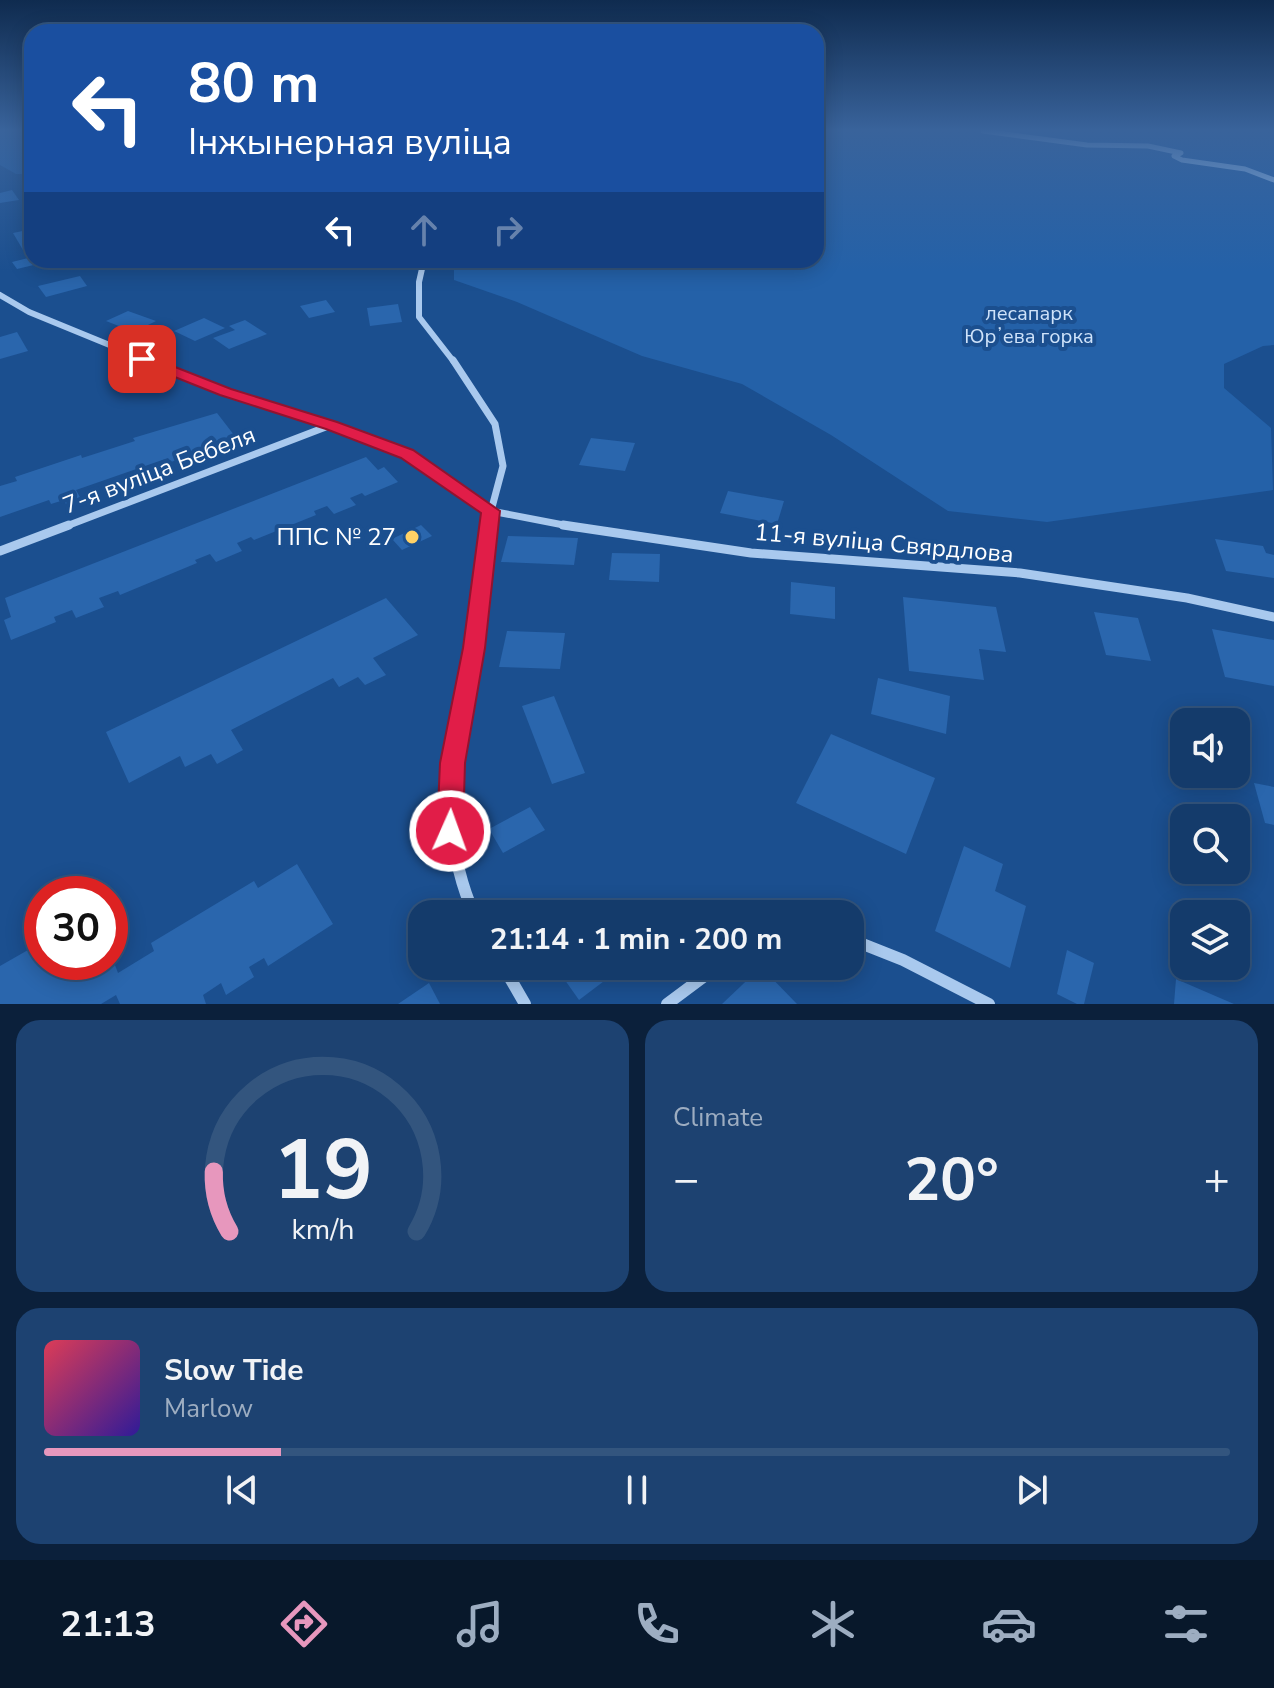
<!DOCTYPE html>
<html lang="en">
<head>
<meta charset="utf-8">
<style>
	:root { --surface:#143b6b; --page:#1d4271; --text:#f1f3f6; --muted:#9dadc1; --line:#33557e; --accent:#e797bd }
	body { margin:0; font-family:"Nunito Sans",sans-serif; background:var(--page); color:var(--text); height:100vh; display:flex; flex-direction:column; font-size:30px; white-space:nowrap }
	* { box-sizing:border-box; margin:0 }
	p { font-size:26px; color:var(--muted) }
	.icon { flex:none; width:44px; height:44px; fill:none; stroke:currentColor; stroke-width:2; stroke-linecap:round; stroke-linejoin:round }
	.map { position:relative; height:1004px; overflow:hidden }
	.drawer { display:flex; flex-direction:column; gap:16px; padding:16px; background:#0b203b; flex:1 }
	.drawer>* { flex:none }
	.hud { position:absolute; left:24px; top:24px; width:800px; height:244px; border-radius:24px; box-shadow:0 4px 20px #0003,0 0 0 2px var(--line); background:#1a4fa0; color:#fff; overflow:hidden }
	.fabs { position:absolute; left:1170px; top:708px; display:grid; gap:16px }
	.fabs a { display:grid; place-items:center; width:80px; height:80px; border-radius:16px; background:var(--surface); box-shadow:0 4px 20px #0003,0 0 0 2px var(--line); font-size:40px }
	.speed { position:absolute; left:24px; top:876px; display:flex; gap:16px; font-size:40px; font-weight:700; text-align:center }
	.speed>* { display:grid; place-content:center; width:104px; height:104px; border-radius:50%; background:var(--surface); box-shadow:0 4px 20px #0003,0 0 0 2px var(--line); line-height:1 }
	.speed .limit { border:12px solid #d22; background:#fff; color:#111 }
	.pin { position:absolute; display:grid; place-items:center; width:68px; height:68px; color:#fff; margin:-34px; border-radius:16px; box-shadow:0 4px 12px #0006 }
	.me { position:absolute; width:88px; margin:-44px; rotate:2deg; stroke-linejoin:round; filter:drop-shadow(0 0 6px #0008) }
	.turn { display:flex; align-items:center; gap:28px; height:168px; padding:0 32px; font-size:36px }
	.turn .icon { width:104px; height:104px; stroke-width:2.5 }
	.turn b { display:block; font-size:56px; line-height:68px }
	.lanes { display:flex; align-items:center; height:76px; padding:0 32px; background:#0003; justify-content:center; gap:40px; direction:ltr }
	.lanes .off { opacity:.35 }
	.big { font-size:60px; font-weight:700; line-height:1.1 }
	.drawer .tile { flex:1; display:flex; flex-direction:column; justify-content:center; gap:12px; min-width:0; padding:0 28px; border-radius:24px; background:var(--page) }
	.drawer .dial { align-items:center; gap:0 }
	.dial svg { height:208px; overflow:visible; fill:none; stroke:var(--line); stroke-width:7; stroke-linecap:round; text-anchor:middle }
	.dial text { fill:var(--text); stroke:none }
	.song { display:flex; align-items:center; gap:24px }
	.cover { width:96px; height:96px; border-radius:12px; background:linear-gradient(135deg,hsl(350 70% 55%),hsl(250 70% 35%)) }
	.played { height:8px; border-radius:4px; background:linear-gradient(90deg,var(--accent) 20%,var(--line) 20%) }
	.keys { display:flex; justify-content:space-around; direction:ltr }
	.heat { display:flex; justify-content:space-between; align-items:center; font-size:44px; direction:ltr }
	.drawer .tiles { flex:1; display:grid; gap:16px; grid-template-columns:1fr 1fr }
	.tile:last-child { grid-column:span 2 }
	.trip { position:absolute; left:408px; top:900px; width:456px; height:80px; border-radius:24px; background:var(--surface); box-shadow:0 4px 20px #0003,0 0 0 2px var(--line); font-weight:700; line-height:80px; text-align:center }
	.tab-bar { display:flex; height:128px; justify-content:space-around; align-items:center; background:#08182b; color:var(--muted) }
	.tab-bar .icon { width:56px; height:56px }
	.tab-bar .active { color:var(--accent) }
	.tab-bar b { font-size:36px; color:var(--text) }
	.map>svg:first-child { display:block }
	.green { fill:#2461a8 }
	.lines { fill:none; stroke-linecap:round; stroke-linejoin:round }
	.stream { stroke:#9cc4f0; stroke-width:5 }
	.building { fill:#2a66ad }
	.street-far3 { stroke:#a9c9ee; stroke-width:6 }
	.street-far2 { stroke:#a9c9ee; stroke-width:7 }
	.street-far1 { stroke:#a9c9ee; stroke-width:9 }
	.street { stroke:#a9c9ee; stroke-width:12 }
	.route { fill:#e11d48; stroke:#92132f; stroke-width:2 }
	.poi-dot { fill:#ffd166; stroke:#1b4f8f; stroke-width:3 }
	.labels { text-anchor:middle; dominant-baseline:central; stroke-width:8; stroke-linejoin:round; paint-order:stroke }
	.far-park-label { font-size:20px; fill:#cfe3fa; stroke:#1b4f8f }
	.street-label { font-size:24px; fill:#fff; stroke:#1b4f8f }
	.poi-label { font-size:24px; fill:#fff; stroke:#1b4f8f; text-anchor:end }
</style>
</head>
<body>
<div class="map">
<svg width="1274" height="1004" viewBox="0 0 1274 1004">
	<rect width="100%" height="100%" fill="#1b4f8f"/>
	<g class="green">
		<polygon points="0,131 32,131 32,174 16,174 0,165"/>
		<polygon points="816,131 1274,131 1274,345 1263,346 1224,364 1224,388 1271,428 1273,490 1047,522 948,511 831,435 742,384 642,356 517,302 454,280 454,260 816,260"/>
	</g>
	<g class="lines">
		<polyline class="stream" points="983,131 1087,145 1148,146 1181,153 1174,156 1182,160 1245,169 1274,180"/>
	</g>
	<g class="building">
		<polygon points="12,190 19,200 0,203 0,193"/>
		<polygon points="32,229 32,248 23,250 13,233"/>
		<polygon points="32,257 32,260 42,263 17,269 12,262"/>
		<polygon points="80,276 87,286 46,297 38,286"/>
		<polygon points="326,300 335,312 309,318 300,306"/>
		<polygon points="398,304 402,322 370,326 367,308"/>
		<polygon points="128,311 156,321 134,332 106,321"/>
		<polygon points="204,318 225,328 195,341 174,331"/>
		<polygon points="245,320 267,334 229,349 213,338 235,330 229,326"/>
		<polygon points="17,332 28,351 0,359 0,337"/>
		<polygon points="217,413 234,435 192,450 198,457 185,462 182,458 171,462 168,458 76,490 81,499 66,504 64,500 51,504 49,500 0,517 0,486 17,481 15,477 81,455 82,458 135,441 133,438"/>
		<polygon points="591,438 635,443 625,471 579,465"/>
		<polygon points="366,457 378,470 384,467 398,482 365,496 362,493 350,498 356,505 334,514 327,506 314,511 316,515 254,540 251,537 237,543 242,551 216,562 210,554 195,560 197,563 120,595 118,591 99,598 104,607 76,618 72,610 54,617 56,622 11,640 4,620 11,617 5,598"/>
		<polygon points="728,491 784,501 777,524 720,513"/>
		<polygon points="421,525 432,536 402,550 392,539"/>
		<polygon points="508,536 578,538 574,565 501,562"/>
		<polygon points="1215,539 1263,546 1266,553 1274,555 1274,578 1226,571"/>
		<polygon points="612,553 660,554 659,582 609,580"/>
		<polygon points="791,582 835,587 835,619 790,614"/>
		<polygon points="903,597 996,607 1006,652 979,649 984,680 909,671"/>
		<polygon points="386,598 418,635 373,658 386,675 365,685 358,677 339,687 333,678 231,730 243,750 217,764 211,754 185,767 180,756 129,783 106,732"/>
		<polygon points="1094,612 1138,618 1151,661 1106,655"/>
		<polygon points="1212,629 1274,640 1274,686 1225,677"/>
		<polygon points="507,631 565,633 560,669 499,667"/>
		<polygon points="878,678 950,696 946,734 871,714"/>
		<polygon points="554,696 585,773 552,784 522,706"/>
		<polygon points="831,734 935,778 906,854 796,803"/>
		<polygon points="1254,783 1274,787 1274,825 1265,823"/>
		<polygon points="530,807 545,830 503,853 489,829"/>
		<polygon points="964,846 1003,864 995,891 1026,906 1010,968 935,931"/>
		<polygon points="297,864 333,924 268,966 264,958 249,967 254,977 226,995 221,983 203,995 206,1004 120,1004 116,995 101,1004 0,1004 0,966 42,942 42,962 110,962 110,952 118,973 154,951 151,943 254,881 258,888"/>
		<polygon points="595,898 607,914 572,914"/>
		<polygon points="1067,950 1094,963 1084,1004 1077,1004 1057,994"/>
		<polygon points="555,966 624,966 579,1000"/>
		<polygon points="761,967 797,1004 722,1004"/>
		<polygon points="1176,979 1234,1004 1174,1004"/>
		<polygon points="429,983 440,1004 398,1004"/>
	</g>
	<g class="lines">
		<g class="street-far3">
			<polyline points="424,260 419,282 419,317 454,362"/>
			<polyline points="0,295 29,312 151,362"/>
		</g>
		<g class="street-far2">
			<polyline points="146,360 225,392 331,425 407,454 491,511 489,527"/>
			<polyline points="453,360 495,424 503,466 491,511 574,527"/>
			<polyline points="64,527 331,425"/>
		</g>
		<g class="street-far1">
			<polyline points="563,525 751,553 1020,573 1187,598 1274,617"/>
			<polyline points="0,551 69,525"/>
			<polyline points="458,737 474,651 489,525"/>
		</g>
		<g class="street">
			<path d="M458,735C447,798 448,855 474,914"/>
			<polyline points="850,939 903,960 989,1004"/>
			<polyline points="503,966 525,1004"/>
			<polyline points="667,1004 718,966"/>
		</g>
	</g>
	<linearGradient id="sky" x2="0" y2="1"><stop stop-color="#0f2b4f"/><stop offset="0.48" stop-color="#39639b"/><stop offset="1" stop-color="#39639b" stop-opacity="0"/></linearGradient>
	<rect width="1274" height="271" fill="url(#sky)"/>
	<polygon class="route" points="142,354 231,389 337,422 413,450 500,511 485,648 465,763 463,831 460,839 450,843 441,839 437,831 440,763 463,648 481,513 401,458 326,429 220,395 137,362 137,356"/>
	<circle class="poi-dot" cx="412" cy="537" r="8"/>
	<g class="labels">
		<g class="far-park-label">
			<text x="1029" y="313">лесапарк<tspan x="1029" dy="23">Юрʼева горка</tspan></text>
		</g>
		<g class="street-label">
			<text transform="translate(159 470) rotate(-21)">7-я вуліца Бебеля</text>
			<text transform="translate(884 543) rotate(5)">11-я вуліца Свярдлова</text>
		</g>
		<g class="poi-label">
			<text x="396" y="537">ППС № 27</text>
		</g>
	</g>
</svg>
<div class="fabs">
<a><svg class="icon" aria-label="sound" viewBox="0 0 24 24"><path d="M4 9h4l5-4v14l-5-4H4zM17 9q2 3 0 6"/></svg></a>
<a><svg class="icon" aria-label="search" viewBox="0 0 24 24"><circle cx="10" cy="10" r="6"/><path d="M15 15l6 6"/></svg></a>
<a><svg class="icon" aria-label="layers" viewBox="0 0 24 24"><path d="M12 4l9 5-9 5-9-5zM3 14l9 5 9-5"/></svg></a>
</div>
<div class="speed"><div class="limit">30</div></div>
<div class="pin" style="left:142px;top:359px;background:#d93025"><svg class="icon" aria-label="arrive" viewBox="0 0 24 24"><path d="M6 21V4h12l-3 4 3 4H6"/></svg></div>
<svg class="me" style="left:450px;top:831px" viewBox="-20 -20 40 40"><circle r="17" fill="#e11d48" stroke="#fff" stroke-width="3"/><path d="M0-11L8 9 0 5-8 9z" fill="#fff"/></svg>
<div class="trip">21:14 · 1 min · 200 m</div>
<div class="hud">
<div class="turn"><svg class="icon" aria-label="left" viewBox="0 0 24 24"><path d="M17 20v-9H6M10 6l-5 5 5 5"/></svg><div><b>80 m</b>Інжынерная вуліца</div></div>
<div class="lanes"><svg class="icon" aria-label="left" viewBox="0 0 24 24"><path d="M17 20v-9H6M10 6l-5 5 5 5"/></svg><svg class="icon off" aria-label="ahead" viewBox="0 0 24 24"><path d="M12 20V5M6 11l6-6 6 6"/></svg><svg class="icon off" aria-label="right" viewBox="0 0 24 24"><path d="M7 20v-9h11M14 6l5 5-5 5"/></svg></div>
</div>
</div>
<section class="drawer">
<div class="tiles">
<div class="tile dial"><svg viewBox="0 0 100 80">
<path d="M14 69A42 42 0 1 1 86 69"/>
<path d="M14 69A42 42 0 0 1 8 46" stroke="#e797bd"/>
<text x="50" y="56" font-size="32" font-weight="700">19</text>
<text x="50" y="72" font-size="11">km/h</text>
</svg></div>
<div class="tile"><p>Climate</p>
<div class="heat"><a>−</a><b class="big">20°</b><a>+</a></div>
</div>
<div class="tile">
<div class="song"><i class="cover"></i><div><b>Slow Tide</b><p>Marlow</p></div></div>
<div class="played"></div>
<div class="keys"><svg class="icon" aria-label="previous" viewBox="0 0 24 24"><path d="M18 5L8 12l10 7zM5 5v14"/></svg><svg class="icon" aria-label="pause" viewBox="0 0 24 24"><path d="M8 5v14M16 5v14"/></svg><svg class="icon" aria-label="next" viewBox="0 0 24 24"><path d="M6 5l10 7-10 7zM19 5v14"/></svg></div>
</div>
</div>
</section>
<nav class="tab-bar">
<b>21:13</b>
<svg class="icon active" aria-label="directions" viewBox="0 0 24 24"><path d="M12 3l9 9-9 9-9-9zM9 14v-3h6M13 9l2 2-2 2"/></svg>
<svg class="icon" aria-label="music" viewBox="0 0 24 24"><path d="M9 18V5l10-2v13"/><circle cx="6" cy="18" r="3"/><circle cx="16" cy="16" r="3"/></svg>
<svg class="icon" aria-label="phone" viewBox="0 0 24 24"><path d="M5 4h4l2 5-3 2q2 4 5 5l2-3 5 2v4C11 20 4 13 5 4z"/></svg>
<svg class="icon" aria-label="climate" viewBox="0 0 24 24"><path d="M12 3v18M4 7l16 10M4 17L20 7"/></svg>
<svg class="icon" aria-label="car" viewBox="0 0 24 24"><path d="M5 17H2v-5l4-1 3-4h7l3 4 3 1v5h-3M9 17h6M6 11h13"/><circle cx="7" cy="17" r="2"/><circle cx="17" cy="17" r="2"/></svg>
<svg class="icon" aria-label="filters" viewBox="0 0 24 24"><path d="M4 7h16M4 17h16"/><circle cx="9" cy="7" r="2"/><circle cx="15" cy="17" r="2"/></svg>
</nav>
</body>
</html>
